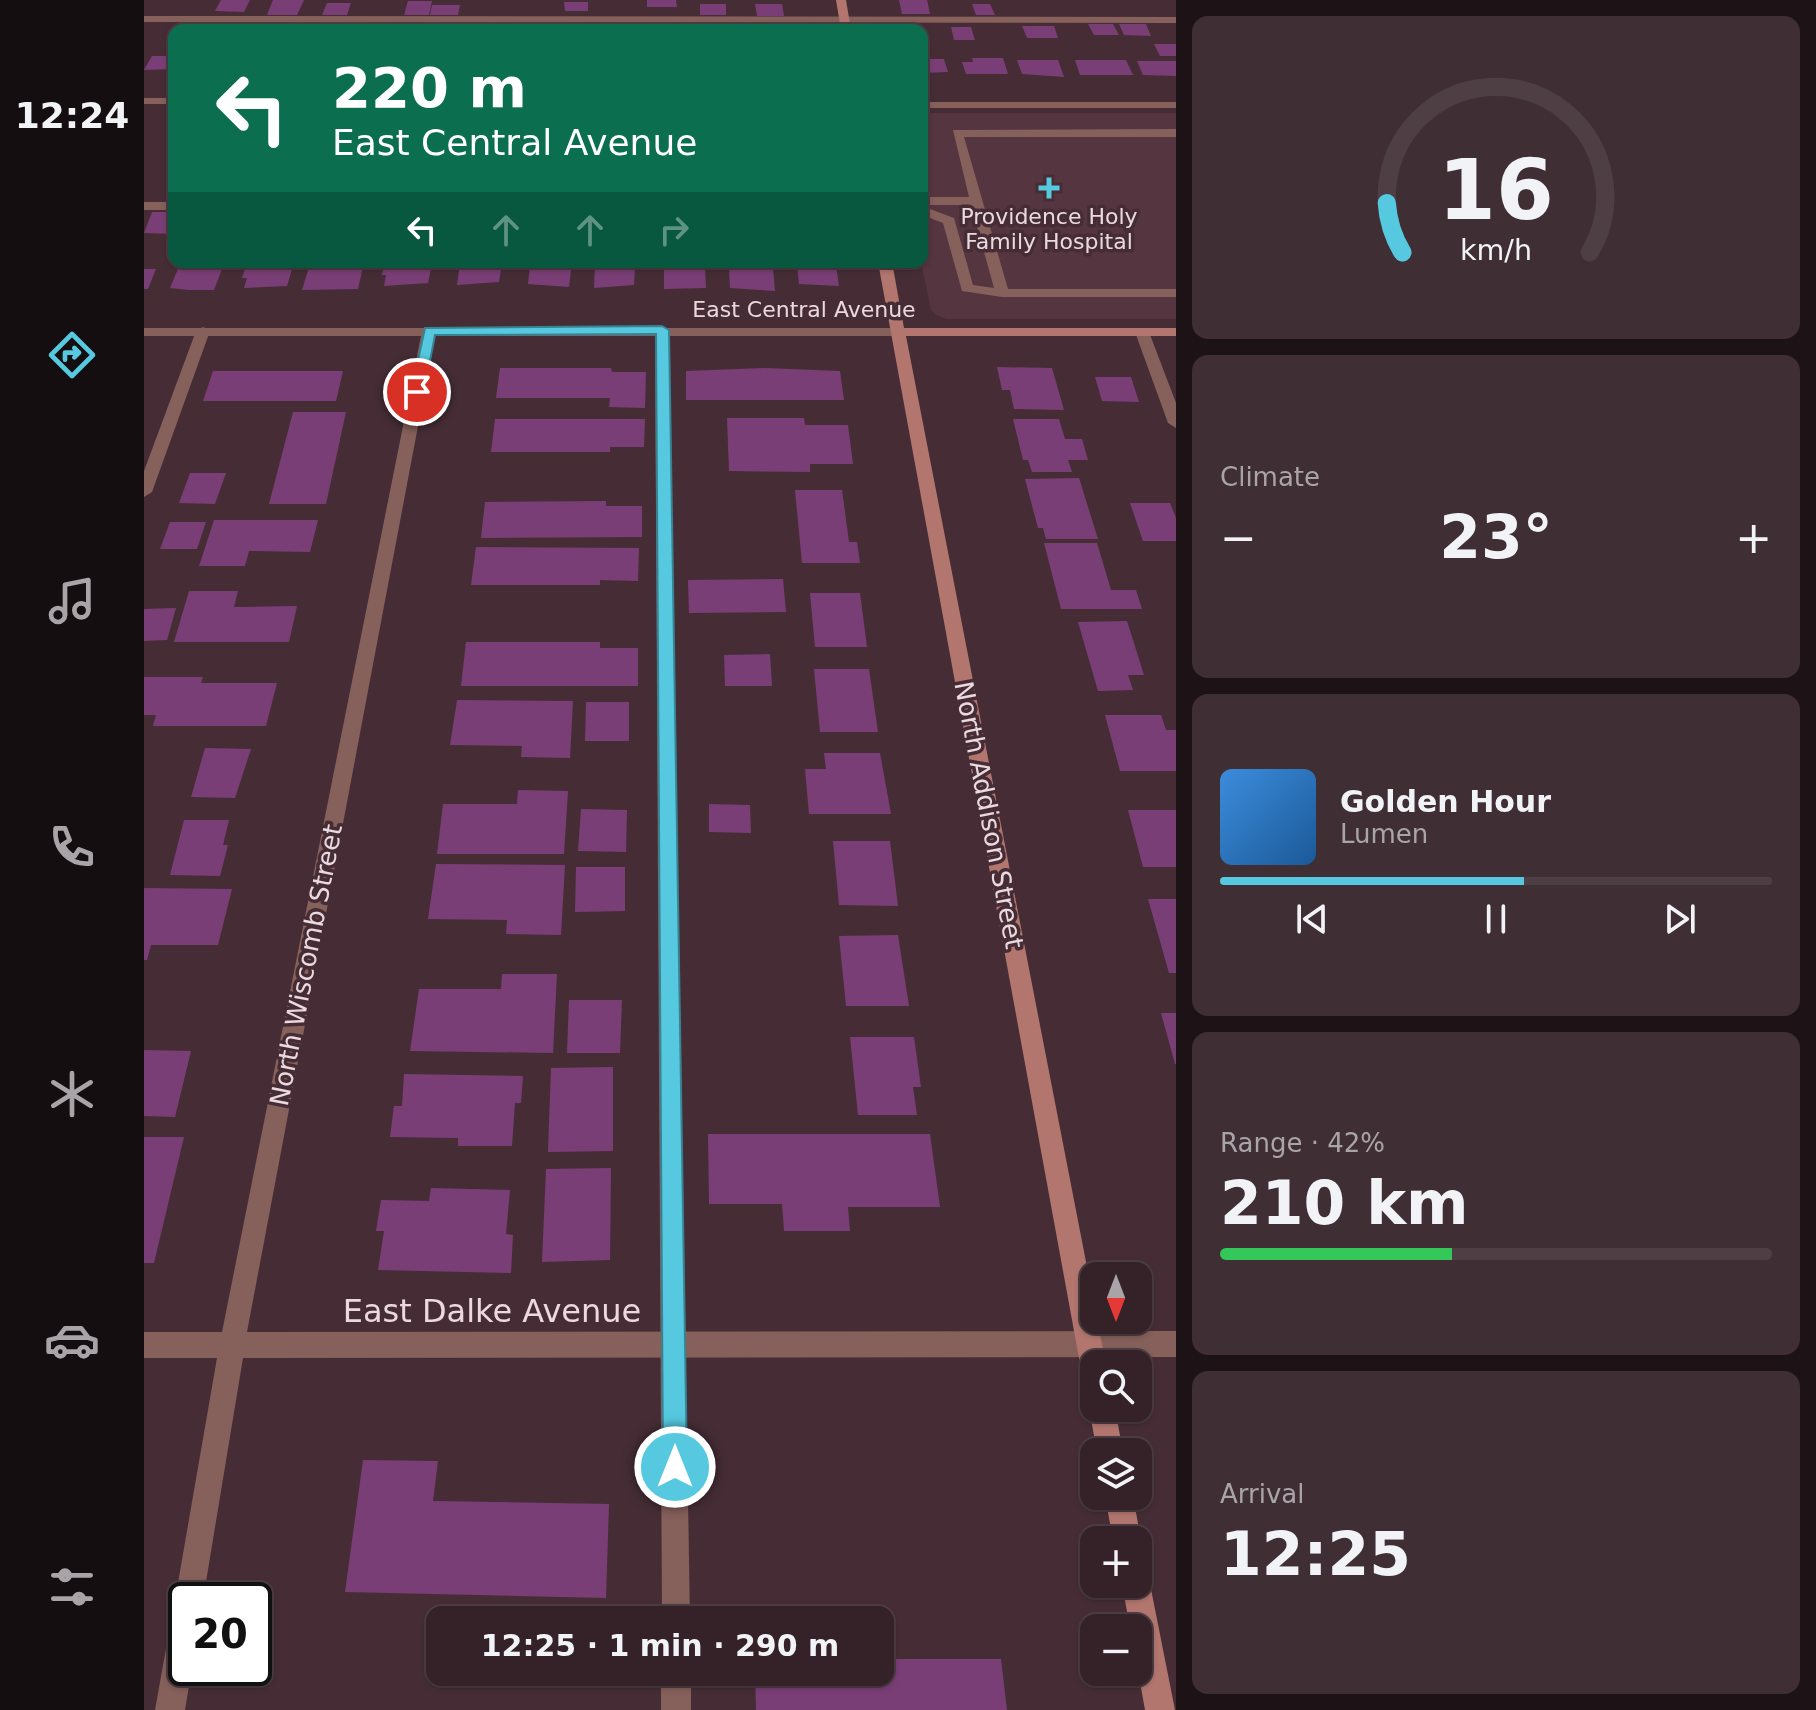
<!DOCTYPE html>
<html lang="en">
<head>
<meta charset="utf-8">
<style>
	:root { --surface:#342228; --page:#3f2f34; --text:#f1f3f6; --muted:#a9a4a8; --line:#4e3f45; --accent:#56c9e1 }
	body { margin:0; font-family:"DejaVu Sans",sans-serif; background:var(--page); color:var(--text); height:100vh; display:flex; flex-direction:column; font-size:30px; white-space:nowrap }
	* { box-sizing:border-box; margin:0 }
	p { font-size:26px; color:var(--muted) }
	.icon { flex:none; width:44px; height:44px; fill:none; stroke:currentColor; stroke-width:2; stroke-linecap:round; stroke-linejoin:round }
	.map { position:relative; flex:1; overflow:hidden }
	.panel { display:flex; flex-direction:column; gap:16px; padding:16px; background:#1d1316; width:640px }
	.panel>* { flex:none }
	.top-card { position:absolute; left:24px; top:24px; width:760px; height:244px; border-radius:16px; box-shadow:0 2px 6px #0004,0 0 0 2px var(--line); background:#0b6e4f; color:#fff; overflow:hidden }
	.needle { width:52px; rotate:180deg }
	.fabs { position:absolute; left:936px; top:1262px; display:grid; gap:16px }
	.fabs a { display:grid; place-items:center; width:72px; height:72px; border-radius:16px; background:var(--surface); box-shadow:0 2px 6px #0004,0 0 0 2px var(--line); font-size:40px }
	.speed { position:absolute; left:24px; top:1582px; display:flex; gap:16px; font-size:40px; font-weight:700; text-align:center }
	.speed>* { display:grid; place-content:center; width:104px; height:104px; border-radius:50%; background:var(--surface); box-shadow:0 2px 6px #0004,0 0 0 2px var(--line); line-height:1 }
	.speed .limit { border:4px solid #111; border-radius:12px; background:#fff; color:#111 }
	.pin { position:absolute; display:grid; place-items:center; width:68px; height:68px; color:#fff; margin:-34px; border:4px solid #fff; border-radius:50%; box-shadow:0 2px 8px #0007 }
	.me { position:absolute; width:88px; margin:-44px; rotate:0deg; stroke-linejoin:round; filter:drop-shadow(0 0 6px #0008) }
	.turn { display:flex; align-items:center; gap:28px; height:168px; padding:0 32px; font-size:36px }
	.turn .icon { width:104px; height:104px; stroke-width:2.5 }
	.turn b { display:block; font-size:56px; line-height:68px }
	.lanes { display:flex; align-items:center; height:76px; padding:0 32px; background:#0003; justify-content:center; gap:40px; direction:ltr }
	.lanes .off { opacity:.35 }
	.big { font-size:60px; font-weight:700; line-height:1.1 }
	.panel .card { flex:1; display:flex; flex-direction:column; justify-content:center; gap:12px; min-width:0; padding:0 28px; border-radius:16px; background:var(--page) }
	.panel .dial { align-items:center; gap:0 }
	.dial svg { height:208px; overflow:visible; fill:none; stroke:var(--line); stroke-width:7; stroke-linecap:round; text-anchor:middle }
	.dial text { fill:var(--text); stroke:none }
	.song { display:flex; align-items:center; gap:24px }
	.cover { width:96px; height:96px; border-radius:12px; background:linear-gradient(135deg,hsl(210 70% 55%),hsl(210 70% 35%)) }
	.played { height:8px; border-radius:4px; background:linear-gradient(90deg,var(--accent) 55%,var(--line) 55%) }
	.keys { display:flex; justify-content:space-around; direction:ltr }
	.heat { display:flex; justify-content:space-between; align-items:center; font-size:44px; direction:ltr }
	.charge { height:12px; border-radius:6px; background:linear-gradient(90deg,#34c759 42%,var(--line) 0) }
	.trip { position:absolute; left:282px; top:1606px; width:468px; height:80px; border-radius:16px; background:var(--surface); box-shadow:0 2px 6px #0004,0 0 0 2px var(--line); font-weight:700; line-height:80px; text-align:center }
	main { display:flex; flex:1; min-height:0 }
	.tabs { display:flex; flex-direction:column; width:144px; justify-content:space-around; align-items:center; background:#150e10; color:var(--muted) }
	.tabs .icon { width:56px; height:56px }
	.tabs .selected { color:var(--accent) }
	.tabs b { font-size:36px; color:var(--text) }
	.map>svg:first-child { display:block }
	.built { fill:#55353f }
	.building { fill:#7a3e76 }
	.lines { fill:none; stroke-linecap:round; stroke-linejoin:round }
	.lane { fill:#86605b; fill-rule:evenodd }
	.street { fill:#86605b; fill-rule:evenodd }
	.secondary { fill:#b2766f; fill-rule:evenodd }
	.route { fill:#56c9e1; stroke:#388392; stroke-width:2 }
	.poi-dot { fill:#56c9e1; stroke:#462d35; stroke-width:3 }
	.labels { text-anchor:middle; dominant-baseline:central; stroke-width:7; stroke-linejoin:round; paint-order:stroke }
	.far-poi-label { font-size:22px; fill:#ead9de; stroke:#462d35 }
	.far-street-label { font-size:22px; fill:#ead9de; stroke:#462d35 }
	.street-label { font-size:26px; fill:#ead9de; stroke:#462d35 }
	.near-street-label { font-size:32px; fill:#ead9de; stroke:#462d35 }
</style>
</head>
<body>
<main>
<nav class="tabs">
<b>12:24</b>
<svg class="icon selected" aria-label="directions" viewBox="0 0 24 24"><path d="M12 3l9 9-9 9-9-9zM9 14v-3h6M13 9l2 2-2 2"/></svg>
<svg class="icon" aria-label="music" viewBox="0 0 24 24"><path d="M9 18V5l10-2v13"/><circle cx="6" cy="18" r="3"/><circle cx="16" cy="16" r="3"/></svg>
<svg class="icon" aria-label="phone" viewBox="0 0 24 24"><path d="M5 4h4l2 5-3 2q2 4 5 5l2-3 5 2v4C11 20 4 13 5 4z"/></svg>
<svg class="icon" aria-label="climate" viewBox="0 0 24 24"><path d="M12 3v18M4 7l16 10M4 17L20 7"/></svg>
<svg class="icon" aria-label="car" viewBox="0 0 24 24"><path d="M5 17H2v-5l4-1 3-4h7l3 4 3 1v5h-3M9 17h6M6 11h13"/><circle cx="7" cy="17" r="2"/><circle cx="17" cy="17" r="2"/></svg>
<svg class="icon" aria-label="filters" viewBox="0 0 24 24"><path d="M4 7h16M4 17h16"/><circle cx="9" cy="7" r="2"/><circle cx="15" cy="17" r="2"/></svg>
</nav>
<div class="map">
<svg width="1032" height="1710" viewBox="0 0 1032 1710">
	<rect width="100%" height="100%" fill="#462d35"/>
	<polygon class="built" points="778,113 1032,113 1032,319 803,319 792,315 787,310 777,262"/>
	<g class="building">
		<polygon points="77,0 106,0 100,12 71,11"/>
		<polygon points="129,0 160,0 153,15 123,15"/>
		<polygon points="503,0 532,0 533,7 503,7"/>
		<polygon points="755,0 783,0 786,14 758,14"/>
		<polygon points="264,1 288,1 285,15 260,15"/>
		<polygon points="420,2 444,2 444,11 421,11"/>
		<polygon points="183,3 207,3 203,15 178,15"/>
		<rect x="556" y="4" width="26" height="11"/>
		<polygon points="611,4 638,4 640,16 613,16"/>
		<polygon points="828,4 846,4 851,15 832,15"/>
		<polygon points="288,5 316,5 314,15 286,15"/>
		<polygon points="70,22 106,22 102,30 67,30"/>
		<polygon points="148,23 175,23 172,30 144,30"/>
		<polygon points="448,24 472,24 473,30 447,30"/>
		<polygon points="534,24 555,24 556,30 534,30"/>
		<polygon points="558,24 580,24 581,30 558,30"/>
		<polygon points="615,24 652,24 653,30 615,30"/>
		<polygon points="944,24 969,24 975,35 950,35"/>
		<polygon points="975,24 1002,24 1007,36 980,35"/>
		<polygon points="878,26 910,26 914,38 883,38"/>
		<polygon points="807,27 827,27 831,40 810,40"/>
		<polygon points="1010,44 1032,44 1032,56 1016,56"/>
		<polygon points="778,50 784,50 786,59 800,59 804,72 778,73"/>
		<polygon points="8,56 30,56 30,69 0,70"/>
		<polygon points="828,58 859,58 864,74 822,74 818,62 829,62"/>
		<polygon points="873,60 914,60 920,77 878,74"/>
		<polygon points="931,60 982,60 989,75 936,75"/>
		<polygon points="993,61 1032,61 1032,76 999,75"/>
		<polygon points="8,212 30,212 30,234 0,233"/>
		<polygon points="406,262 428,262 425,287 384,284 386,266 406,266"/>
		<polygon points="520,262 539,262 540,268 561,268 562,288 520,289"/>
		<polygon points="240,263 288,263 284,283 240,286 242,275 238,275"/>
		<polygon points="316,263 358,263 355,282 313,285"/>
		<polygon points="653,265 692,266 695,286 655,284"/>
		<polygon points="102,266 149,266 143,286 100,288 103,278 98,278"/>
		<polygon points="451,266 491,267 490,285 450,288"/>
		<polygon points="165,267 219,267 214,289 158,290"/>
		<polygon points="0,269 12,269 4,289 0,289"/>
		<polygon points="34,269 78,269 70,290 45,290 26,288"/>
		<polygon points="585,269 629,269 631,291 586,288"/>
		<polygon points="853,367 908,368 920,410 870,409 866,390 858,390"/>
		<polygon points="356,368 467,368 468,372 502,372 501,408 465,407 466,398 352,398"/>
		<polygon points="621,368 696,371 700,400 542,400 542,371"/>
		<polygon points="69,371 199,371 192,401 59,401"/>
		<polygon points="951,377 987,377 995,402 958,401"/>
		<polygon points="149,412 202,412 182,504 125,504"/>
		<polygon points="583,418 660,418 661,425 704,425 709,464 666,464 666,472 585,471"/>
		<polygon points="351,419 501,419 500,447 466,447 466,452 347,452"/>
		<polygon points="869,419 915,419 921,439 938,439 944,460 924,460 928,472 888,472 884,460 879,460"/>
		<polygon points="46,473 82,473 71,504 35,503"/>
		<polygon points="935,478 954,539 902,539 899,528 894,528 881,479"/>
		<polygon points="651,490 698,490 705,542 713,542 716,563 658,563"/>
		<polygon points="462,501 462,506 498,506 498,537 337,538 341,502"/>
		<polygon points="986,503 1026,503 1032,518 1032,541 999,541"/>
		<polygon points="70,520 174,520 166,552 105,551 101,566 55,566"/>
		<polygon points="26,522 62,522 53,549 16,549"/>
		<polygon points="900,543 953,543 967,590 992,590 998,609 917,609"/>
		<polygon points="332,547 495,548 494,581 456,580 456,585 327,585"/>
		<polygon points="639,579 642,612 545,613 544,580"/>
		<polygon points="45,591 94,591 90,607 153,606 145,642 30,642"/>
		<polygon points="666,593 716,593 723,647 671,647"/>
		<polygon points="32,608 23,640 0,641 0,609"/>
		<polygon points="983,621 1000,675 984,675 989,690 954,691 934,622"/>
		<polygon points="322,642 456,642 456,648 494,648 494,686 317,686"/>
		<polygon points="626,654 628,686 581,686 580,655"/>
		<polygon points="670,669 725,669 734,732 676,732"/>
		<polygon points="0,677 59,677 57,683 133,683 122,726 9,726 12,715 0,715"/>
		<polygon points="313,700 429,701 426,758 377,757 378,746 306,745"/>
		<polygon points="442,702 485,702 485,741 441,741"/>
		<polygon points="961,715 1017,715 1022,730 1032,730 1032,771 976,771"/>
		<polygon points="61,748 107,749 91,798 47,797"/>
		<polygon points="680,753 736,753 747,814 665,814 661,769 682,769"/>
		<polygon points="374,790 424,791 420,854 293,854 299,804 373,804"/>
		<polygon points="565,804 606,805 607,833 565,832"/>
		<polygon points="437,809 483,810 482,852 434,851"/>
		<polygon points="984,810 1032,810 1032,867 999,867"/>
		<polygon points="40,820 85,820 79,845 84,845 76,876 26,875"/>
		<polygon points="689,841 746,841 754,906 695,905"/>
		<polygon points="292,864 421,865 417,935 362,934 363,920 284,919"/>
		<polygon points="432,867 481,867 481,911 431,912"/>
		<polygon points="0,888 88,889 74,945 7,945 3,960 0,960"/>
		<polygon points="1004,899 1032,899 1032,973 1025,973"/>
		<polygon points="754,935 765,1006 702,1006 695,936"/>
		<polygon points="358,974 413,974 409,1053 266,1051 275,989 357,989"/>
		<polygon points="425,1000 478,1000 476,1053 423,1053"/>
		<polygon points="1017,1013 1032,1013 1032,1064 1031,1064"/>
		<polygon points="706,1037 770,1037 777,1087 769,1087 773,1115 714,1115"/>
		<polygon points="0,1050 47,1051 31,1117 0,1116"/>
		<polygon points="469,1067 469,1151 404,1152 407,1068"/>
		<polygon points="260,1074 379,1076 377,1103 371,1103 368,1146 314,1146 314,1138 246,1137 250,1106 258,1106"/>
		<polygon points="564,1134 786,1134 796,1207 704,1207 706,1231 640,1231 638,1204 565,1204"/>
		<polygon points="0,1137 40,1137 10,1263 0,1263"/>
		<polygon points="467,1168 466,1260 398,1262 402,1169"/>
		<polygon points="287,1188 366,1190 362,1234 369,1235 367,1273 234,1270 240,1231 232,1231 237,1200 285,1201"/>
		<polygon points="219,1460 294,1461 289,1501 465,1504 462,1598 201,1592"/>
		<polygon points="736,1659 857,1659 863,1710 612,1710 611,1672 736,1672"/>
	</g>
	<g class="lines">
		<g class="lane">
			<polygon points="0,16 1032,17 1032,23 0,22"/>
			<polygon points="1032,129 1032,137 820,137 864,289 1032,289 1032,297 858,297 818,291 799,223 778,215 778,206 810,218 829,285 850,288 827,205 778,205 778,197 825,197 809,130"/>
			<rect x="0" y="202" width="30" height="8"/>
			<polygon points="518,326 525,330 546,1620 518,1620 511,330"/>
			<polygon points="59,327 66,331 8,492 0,497 0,471 52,331"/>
			<polygon points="998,328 1005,332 1032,403 1032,428 1024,423 991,332"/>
			<rect x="517" y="1672" width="30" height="38"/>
		</g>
		<g class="street">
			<rect x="0" y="98" width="30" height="6"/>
			<rect x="778" y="102" width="254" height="6"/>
			<polygon points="0,328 754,328 761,332 754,336 291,336 103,1332 1032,1331 1032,1357 99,1358 59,1600 42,1600 42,1668 48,1668 41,1710 11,1710 28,1615 33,1605 31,1600 73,1358 0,1358 0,1332 78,1332 277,336 0,336"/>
		</g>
		<g class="secondary">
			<polygon points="692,0 702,0 707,30 697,30"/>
			<polygon points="734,262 748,262 760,328 1032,328 1032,336 762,336 950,1303 950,1320 953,1320 962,1364 950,1364 950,1382 941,1378 937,1369"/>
			<polygon points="950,1398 950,1408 971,1408 979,1452 953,1452 945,1408"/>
			<polygon points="961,1496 989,1496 997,1540 994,1547 994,1540 969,1540"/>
			<polygon points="994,1571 1002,1574 1006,1584 1031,1710 1001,1710 994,1671 994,1628 986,1628 978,1584 994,1584"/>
		</g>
	</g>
	<polygon class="route" points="518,326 525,330 543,1467 540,1475 531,1479 523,1475 519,1467 512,334 291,335 280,392 273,396 267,392 281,328"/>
	<path class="poi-dot" d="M901 176h8v8h8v8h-8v8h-8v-8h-8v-8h8z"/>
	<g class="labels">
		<g class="far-poi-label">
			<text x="905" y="216">Providence Holy<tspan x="905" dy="25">Family Hospital</tspan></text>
		</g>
		<g class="far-street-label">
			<text x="660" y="309">East Central Avenue</text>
		</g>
		<g class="street-label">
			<text transform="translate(845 815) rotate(79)">North Addison Street</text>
			<text transform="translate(162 965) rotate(-79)">North Wiscomb Street</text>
		</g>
		<g class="near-street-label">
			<text x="348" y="1311">East Dalke Avenue</text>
		</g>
	</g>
</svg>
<div class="fabs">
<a><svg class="needle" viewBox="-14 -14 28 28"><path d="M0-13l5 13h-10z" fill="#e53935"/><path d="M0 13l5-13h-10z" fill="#a9a4a8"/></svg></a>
<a><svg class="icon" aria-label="search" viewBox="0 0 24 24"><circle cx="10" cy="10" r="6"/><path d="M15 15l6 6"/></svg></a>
<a><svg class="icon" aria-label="layers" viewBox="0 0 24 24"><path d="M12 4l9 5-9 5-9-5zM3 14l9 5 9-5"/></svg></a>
<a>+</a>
<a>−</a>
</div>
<div class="speed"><div class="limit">20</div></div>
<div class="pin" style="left:273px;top:392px;background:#d93025"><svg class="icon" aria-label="arrive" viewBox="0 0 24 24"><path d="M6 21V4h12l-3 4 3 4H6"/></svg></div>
<svg class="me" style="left:531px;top:1467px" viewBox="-20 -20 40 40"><circle r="17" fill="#56c9e1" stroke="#fff" stroke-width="3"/><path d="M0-11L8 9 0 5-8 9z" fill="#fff"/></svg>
<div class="trip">12:25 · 1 min · 290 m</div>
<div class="top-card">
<div class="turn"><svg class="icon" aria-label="left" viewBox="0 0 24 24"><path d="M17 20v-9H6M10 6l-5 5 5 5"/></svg><div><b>220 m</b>East Central Avenue</div></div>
<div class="lanes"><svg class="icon" aria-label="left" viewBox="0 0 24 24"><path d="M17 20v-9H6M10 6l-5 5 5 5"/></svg><svg class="icon off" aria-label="ahead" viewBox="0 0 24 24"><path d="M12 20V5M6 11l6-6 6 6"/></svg><svg class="icon off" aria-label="ahead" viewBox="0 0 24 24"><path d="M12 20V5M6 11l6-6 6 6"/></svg><svg class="icon off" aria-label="right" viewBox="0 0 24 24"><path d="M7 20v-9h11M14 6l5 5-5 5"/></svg></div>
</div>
</div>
<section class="panel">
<div class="card dial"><svg viewBox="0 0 100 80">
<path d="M14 69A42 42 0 1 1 86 69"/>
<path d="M14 69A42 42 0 0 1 8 50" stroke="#56c9e1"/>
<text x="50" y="56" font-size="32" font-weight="700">16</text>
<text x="50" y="72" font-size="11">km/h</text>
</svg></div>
<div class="card"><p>Climate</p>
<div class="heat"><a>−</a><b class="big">23°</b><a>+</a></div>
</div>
<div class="card">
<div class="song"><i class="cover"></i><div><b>Golden Hour</b><p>Lumen</p></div></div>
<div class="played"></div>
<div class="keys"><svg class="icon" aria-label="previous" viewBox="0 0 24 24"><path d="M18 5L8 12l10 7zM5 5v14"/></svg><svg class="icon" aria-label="pause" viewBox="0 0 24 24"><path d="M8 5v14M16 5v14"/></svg><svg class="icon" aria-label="next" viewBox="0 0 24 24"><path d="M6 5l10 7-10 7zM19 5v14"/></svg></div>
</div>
<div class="card"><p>Range · 42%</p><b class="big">210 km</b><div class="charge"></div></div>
<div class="card"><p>Arrival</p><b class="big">12:25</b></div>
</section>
</main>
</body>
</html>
